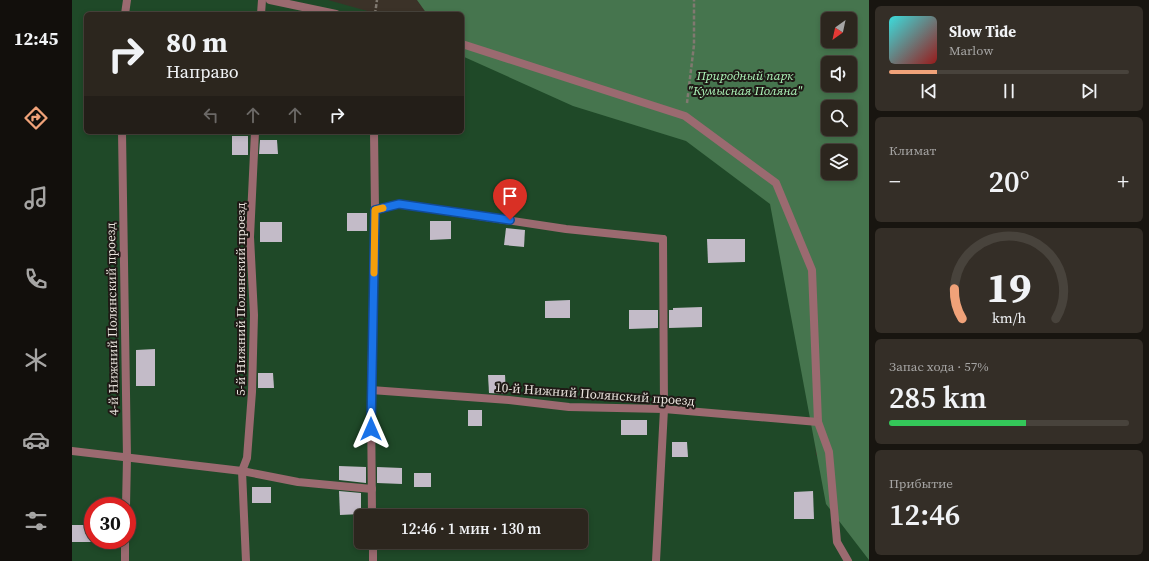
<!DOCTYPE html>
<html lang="ru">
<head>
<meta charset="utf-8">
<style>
	:root { --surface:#2c261e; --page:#342e27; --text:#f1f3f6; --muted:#a6a5a4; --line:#48433c; --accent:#f0a279 }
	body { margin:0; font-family:"Source Serif 4",serif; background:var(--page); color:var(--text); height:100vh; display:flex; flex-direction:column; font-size:15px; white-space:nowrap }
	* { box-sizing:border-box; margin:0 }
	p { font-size:13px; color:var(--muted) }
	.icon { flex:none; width:22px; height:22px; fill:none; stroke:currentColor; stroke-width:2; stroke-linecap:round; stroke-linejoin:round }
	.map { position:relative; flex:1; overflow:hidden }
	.side { display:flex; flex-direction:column; gap:6px; padding:6px; background:#181510; width:280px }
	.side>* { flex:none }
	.banner { position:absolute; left:12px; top:12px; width:380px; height:122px; border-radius:6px; box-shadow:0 2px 6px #0003,0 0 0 1px var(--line); background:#2c261e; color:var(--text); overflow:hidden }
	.needle { width:26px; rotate:213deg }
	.controls { position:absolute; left:749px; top:12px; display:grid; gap:8px }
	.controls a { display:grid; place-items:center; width:36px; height:36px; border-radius:6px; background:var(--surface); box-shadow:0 2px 6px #0003,0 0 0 1px var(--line); font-size:20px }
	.speed { position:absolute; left:12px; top:497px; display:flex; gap:8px; font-size:20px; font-weight:700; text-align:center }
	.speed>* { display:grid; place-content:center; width:52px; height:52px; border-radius:50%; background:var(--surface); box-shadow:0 2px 6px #0003,0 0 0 1px var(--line); line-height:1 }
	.speed .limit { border:6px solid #d22; background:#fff; color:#111 }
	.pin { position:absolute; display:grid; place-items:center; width:34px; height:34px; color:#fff; margin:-41px -17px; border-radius:50% 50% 50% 0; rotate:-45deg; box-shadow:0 0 4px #0007 }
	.pin .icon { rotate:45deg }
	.me { position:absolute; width:44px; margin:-22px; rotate:0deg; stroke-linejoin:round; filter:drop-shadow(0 0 3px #0008) }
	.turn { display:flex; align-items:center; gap:14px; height:84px; padding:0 16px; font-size:18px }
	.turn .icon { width:52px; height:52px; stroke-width:2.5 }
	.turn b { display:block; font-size:28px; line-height:34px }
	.lanes { display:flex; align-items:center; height:38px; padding:0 16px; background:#0003; justify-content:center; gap:20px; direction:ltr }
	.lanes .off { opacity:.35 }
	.big { font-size:30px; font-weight:600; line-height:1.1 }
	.side .card { flex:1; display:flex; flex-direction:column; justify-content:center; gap:6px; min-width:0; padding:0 14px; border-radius:6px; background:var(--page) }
	.side .dial { align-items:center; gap:0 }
	.dial svg { height:104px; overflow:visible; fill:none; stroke:var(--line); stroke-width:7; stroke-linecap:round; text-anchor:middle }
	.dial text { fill:var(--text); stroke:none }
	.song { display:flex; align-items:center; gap:12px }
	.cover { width:48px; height:48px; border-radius:6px; background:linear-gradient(135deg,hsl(180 70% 55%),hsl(0 70% 35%)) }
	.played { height:4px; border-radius:2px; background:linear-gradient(90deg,var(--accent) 20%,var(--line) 20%) }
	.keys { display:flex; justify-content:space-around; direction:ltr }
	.heat { display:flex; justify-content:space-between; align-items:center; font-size:22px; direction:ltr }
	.charge { height:6px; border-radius:3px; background:linear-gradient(90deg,#34c759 57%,var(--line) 0) }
	.trip { position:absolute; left:282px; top:509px; width:234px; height:40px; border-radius:6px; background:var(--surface); box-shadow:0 2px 6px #0003,0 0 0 1px var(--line); font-weight:600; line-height:40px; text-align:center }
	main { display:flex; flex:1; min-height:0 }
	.dock { display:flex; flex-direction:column; width:72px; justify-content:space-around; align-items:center; background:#120f0c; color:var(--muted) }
	.dock .icon { width:28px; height:28px }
	.dock .current { color:var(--accent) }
	.dock b { font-size:18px; color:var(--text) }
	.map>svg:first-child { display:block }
	.green { fill:#1f4928; fill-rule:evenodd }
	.forest { fill:#46754e; fill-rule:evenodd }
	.building { fill:#c3bbc8 }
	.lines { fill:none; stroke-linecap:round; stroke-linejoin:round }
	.path { stroke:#807970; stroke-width:2.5; stroke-dasharray:4 2; stroke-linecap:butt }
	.service { stroke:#9b6a70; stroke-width:8 }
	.minor { stroke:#9b6a70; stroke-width:8 }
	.route-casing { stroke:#114b97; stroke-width:10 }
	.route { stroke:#1a73e8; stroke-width:7 }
	.slow { stroke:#f59e0b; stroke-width:7 }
	.labels { text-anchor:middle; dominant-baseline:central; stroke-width:4; stroke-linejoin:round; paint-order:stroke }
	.park-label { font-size:13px; font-style:italic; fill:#adf6b9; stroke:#1f1a16 }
	.street-label { font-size:13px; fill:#e9e3dd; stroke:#1f1a16 }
</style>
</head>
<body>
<main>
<nav class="dock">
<b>12:45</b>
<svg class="icon current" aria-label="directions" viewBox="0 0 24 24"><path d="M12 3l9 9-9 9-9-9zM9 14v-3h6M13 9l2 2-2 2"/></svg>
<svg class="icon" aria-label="music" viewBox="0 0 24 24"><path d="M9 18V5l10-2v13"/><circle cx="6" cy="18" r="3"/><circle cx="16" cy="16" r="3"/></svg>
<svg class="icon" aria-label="phone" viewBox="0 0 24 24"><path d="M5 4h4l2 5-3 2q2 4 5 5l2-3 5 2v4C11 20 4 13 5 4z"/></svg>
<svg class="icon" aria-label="climate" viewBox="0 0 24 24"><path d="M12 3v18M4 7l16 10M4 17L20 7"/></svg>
<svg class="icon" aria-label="car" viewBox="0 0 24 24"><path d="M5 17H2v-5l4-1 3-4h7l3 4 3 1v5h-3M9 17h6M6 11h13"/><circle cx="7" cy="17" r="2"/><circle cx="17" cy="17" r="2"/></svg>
<svg class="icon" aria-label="filters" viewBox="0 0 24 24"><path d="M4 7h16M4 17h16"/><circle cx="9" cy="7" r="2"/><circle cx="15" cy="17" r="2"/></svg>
</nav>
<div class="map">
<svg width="797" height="561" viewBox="0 0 797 561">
	<rect width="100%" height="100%" fill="#3b3228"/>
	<path class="green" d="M0,0H256L306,14H14V132H390V41L586,113L732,212L744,455L797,493V561H0ZM21,506H55V540H21ZM289,516H509V542H289Z"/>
	<path class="forest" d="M345,0H797V560L754,504L698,204L614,141L501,106L390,56V14H355ZM756,19H778V41H756ZM756,63H778V85H756ZM756,107H778V129H756ZM756,151H778V173H756Z"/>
	<g class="building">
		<rect x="160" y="136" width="16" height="19"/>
		<polygon points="188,140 205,140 206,154 187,154"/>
		<rect x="275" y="213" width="20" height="18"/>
		<polygon points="358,221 379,221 379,239 358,240"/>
		<rect x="188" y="222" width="22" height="20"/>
		<polygon points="434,228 453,230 452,247 432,245"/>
		<polygon points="635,239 673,239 673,262 636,263"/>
		<polygon points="498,300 498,318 473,318 473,301"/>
		<polygon points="630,307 630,327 597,328 597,310 601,310 601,308"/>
		<polygon points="557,310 586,310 586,328 557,329"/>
		<polygon points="83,349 83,386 64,386 64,350"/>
		<polygon points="186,373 201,373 202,388 186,388"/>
		<polygon points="416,375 433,375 434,394 417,393"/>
		<rect x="396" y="410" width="14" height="16"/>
		<rect x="549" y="420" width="26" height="15"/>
		<polygon points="600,442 615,442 616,457 600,457"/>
		<polygon points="267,466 294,467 294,483 267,480"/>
		<polygon points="305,467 330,468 330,484 305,483"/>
		<rect x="342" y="473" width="17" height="14"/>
		<rect x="180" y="487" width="19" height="16"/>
		<polygon points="267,491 289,493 289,514 268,515"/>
		<polygon points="741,491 742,519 722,519 722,492"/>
		<rect x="0" y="525" width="19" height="17"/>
	</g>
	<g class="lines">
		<g class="path">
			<polyline points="303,14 305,0"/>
			<polyline points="615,103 622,45 622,0"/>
		</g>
		<g class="service">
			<polyline points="198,0 264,14"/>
			<polyline points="53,14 55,0"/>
			<polyline points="189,14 190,0"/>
			<polyline points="390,44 613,116 704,183 740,270 746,422 757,452 765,542 776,561"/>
			<polyline points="50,132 55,458 54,506"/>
			<polyline points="303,210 327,204 494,229 591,239"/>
			<polyline points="299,390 437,400 497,407 592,409 746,422"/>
			<polyline points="53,561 53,540"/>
			<polyline points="174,561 170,471 175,458 180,392 182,315 178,237 183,132"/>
		</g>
		<g class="minor">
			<polyline points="0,451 170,471 226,482 300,489"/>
			<polyline points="300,516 299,398 303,210 302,132"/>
			<polyline points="301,542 301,561"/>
			<polyline points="584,561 592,409 591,239"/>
		</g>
	</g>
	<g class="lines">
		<g class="route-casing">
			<polyline id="route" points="299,429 303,210 327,204 438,220"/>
		</g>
		<use href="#route" class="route"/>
		<polyline class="slow" points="302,273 303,210 311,208"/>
	</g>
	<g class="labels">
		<g class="park-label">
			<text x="673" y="75">Природный парк<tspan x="673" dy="15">"Кумысная Поляна"</tspan></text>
		</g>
		<g class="street-label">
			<text transform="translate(168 299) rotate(-90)">5-й Нижний Полянский проезд</text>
			<text transform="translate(40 319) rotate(-91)">4-й Нижний Полянский проезд</text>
			<text transform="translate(523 394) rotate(4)">10-й Нижний Полянский проезд</text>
		</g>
	</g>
</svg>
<div class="controls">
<a><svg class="needle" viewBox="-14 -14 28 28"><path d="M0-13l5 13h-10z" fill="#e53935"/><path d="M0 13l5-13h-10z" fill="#a6a5a4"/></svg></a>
<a><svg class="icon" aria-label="sound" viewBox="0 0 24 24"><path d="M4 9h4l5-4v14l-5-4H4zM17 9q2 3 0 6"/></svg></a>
<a><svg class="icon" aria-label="search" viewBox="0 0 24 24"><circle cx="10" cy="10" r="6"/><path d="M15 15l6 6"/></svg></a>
<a><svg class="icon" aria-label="layers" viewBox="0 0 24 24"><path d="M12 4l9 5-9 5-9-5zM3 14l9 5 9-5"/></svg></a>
</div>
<div class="speed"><div class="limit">30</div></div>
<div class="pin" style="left:438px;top:220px;background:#d93025"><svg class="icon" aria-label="arrive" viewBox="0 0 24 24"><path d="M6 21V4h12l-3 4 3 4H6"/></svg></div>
<svg class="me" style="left:299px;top:429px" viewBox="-20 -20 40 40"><path d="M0-17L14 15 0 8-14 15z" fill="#1a73e8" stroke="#fff" stroke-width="4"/></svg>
<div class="trip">12:46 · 1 мин · 130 m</div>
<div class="banner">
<div class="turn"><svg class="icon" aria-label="right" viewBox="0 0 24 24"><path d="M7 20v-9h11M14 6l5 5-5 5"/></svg><div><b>80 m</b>Направо</div></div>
<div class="lanes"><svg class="icon off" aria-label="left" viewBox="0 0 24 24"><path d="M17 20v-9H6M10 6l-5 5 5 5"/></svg><svg class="icon off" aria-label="ahead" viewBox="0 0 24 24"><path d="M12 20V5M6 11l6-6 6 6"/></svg><svg class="icon off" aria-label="ahead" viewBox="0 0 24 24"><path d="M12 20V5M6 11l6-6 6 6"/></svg><svg class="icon" aria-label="right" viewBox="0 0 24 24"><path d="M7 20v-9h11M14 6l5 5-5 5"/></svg></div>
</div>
</div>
<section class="side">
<div class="card">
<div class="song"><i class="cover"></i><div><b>Slow Tide</b><p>Marlow</p></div></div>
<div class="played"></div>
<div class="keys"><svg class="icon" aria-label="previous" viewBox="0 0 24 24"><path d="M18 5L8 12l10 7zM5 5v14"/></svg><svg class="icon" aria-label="pause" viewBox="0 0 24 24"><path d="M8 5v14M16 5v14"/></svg><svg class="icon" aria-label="next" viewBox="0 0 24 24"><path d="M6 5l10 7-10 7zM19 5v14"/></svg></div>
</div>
<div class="card"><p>Климат</p>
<div class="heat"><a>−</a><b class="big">20°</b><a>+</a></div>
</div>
<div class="card dial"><svg viewBox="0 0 100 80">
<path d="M14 69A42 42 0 1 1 86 69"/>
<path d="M14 69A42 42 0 0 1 8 46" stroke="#f0a279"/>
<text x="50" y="56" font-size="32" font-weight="700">19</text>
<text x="50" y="72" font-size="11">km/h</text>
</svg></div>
<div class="card"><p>Запас хода · 57%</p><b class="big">285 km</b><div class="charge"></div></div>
<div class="card"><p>Прибытие</p><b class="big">12:46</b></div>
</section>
</main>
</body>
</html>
